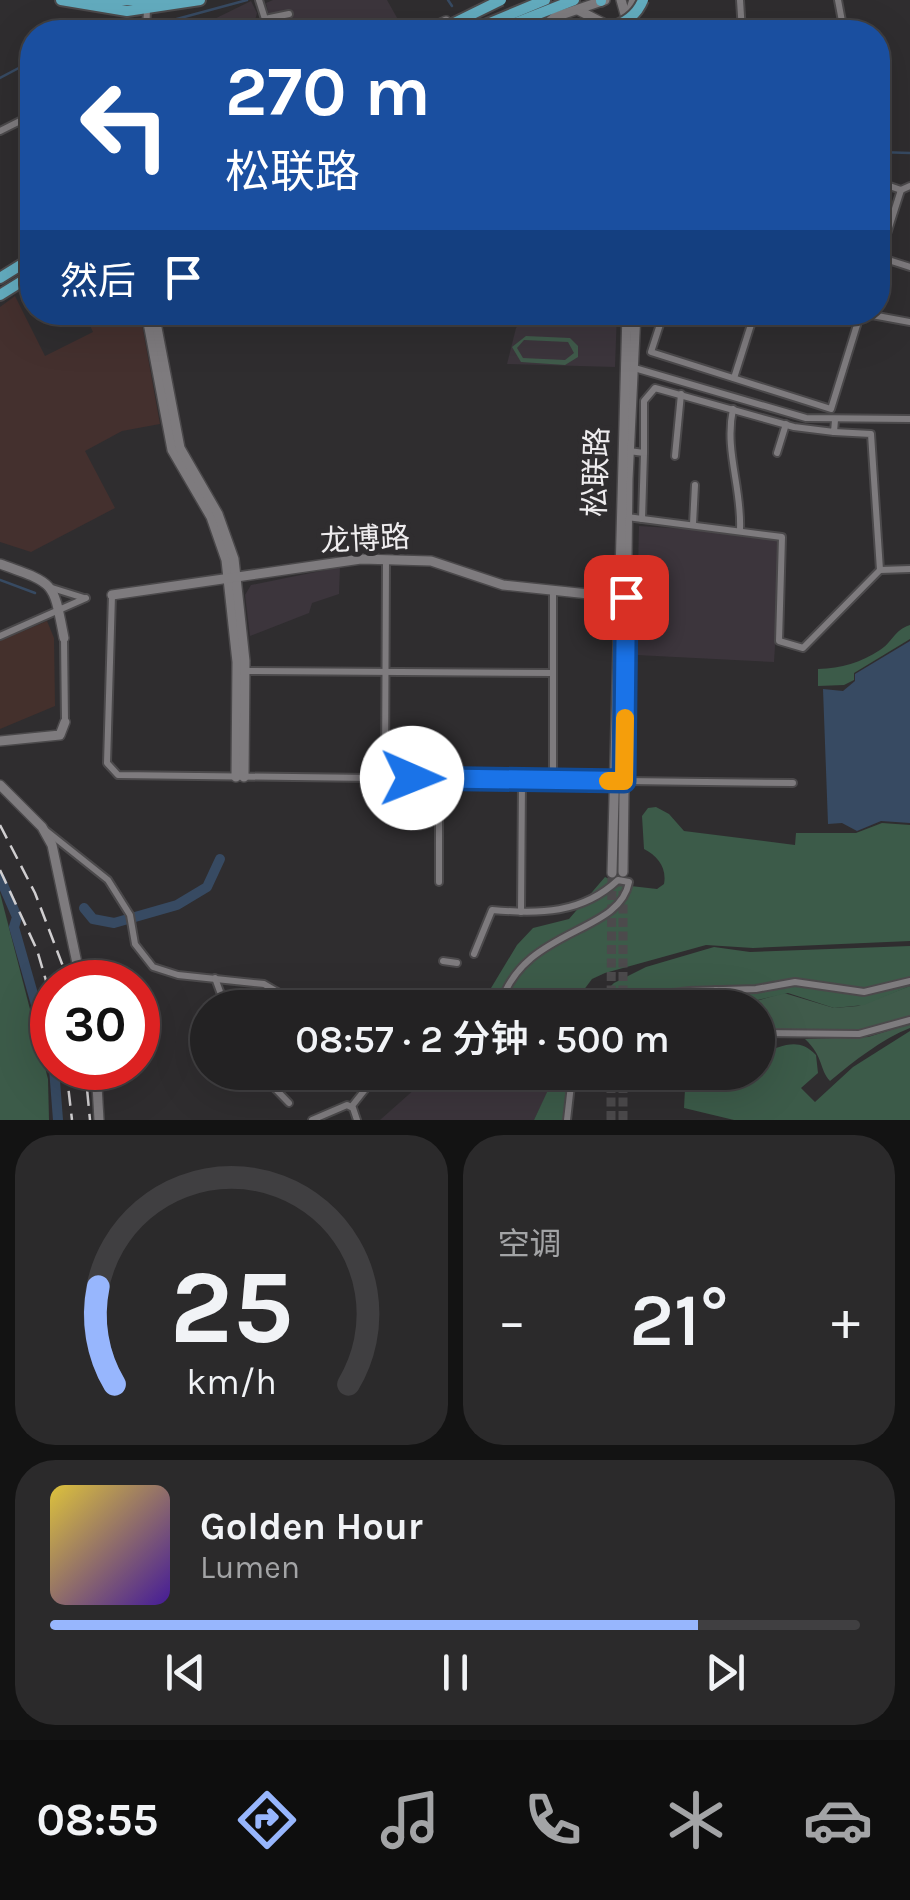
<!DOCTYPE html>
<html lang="zh">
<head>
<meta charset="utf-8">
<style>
	:root { --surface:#232223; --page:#2b2a2b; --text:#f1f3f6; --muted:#a3a4a6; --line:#403f41; --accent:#97b6fd }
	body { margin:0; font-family:Karla,"Noto Sans SC",sans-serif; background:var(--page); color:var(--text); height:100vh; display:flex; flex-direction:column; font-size:38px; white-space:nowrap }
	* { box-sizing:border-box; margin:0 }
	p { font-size:32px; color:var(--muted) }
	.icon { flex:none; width:55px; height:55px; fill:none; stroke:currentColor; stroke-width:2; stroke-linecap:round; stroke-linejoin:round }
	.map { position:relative; height:1120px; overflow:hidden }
	.drawer { display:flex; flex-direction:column; gap:15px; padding:15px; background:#131313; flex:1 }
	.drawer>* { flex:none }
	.hud { position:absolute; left:20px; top:20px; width:870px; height:305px; border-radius:40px; box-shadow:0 10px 40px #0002,0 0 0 2px var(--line); background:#1a4fa0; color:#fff; overflow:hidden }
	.speed { position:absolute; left:30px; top:960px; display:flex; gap:20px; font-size:50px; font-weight:700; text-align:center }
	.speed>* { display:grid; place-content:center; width:130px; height:130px; border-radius:50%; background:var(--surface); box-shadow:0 10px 40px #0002,0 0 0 2px var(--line); line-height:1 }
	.speed .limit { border:15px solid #d22; background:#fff; color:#111 }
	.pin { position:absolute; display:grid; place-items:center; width:85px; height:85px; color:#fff; margin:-42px; border-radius:20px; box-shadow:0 5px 15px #0006 }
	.me { position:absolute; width:110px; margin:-55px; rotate:91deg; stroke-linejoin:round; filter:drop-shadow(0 0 8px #0008) }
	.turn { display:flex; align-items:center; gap:35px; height:210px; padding:0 40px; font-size:45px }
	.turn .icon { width:130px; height:130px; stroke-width:2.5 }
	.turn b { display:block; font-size:70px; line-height:85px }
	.then { display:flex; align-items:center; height:95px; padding:0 40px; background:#0003; gap:20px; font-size:38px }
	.big { font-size:75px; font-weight:600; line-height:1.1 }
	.drawer .card { flex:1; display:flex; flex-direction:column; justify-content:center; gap:15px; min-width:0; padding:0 35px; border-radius:40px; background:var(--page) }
	.drawer .dial { align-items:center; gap:0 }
	.dial svg { height:260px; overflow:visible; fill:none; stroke:var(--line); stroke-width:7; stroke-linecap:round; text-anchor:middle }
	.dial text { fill:var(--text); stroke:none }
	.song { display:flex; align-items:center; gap:30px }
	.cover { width:120px; height:120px; border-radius:15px; background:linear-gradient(135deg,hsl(50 70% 55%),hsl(260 70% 35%)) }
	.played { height:10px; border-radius:5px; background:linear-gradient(90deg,var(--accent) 80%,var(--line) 80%) }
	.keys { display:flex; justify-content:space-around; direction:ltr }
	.heat { display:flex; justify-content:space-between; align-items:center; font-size:55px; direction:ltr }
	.drawer .tiles { flex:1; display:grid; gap:15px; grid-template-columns:1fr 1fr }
	.card:last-child { grid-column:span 2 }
	.trip { position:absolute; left:190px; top:990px; width:585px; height:100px; border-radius:50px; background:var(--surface); box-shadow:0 10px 40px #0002,0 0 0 2px var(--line); font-weight:600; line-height:100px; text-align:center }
	.dock { display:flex; height:160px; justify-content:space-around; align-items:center; background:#0e0e0e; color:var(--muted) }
	.dock .icon { width:70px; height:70px }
	.dock .active { color:var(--accent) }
	.dock b { font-size:45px; color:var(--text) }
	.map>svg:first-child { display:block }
	.commercial { fill:#44302e }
	.industrial { fill:#44302c }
	.built { fill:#3c353c }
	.green { fill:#405b4b; fill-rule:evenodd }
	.forest { fill:#3c5b49 }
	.water { fill:#374a62 }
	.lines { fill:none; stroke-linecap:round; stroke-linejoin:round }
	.stream { stroke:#374a62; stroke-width:2.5 }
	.river { stroke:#374a62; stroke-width:10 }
	.secondary-tunnel { stroke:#4c4a4c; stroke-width:9; stroke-dasharray:9 4.5; stroke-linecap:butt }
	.street-casing { stroke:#4b494b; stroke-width:10 }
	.secondary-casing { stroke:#4b494b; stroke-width:12 }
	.primary-casing { stroke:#4b494b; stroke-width:14 }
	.street { stroke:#7e7b7e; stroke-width:6 }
	.secondary { stroke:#7e7b7e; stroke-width:9 }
	.primary { stroke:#63acbf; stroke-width:10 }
	.rail { stroke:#d0ced0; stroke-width:2.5; stroke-dasharray:15 8; stroke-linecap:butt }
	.primary-bridge-casing { stroke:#4b494b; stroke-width:14; stroke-linecap:butt }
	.primary-bridge { stroke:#63acbf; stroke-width:10 }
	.route-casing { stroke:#114b97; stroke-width:25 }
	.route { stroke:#1a73e8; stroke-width:18 }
	.slow { stroke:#f59e0b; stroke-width:18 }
	.labels { text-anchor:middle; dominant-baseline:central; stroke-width:10; stroke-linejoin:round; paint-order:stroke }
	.street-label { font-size:30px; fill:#eeecee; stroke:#2f2d2f }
</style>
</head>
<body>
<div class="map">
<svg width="910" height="1120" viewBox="0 0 910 1120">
	<rect width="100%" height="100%" fill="#2f2d2f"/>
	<polygon class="commercial" points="15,296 45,356 93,332 84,313 140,313 160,424 122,431 85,451 115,508 31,552 0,542 0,307"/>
	<polygon class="industrial" points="47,621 54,638 55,706 0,729 0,641"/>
	<g class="built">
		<polygon points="273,0 387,0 405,32 321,32 270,22 266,3"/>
		<polygon points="251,1 257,13 252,32 163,32 200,26"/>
		<polygon points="577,313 617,313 615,367 507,364 516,328 523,319"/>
		<polygon points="639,526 782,535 774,662 636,655"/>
		<polygon points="340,567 339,594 312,603 309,613 250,636 245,595 251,585"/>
		<polygon points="450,1073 520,1073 550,1088 534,1120 380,1120 416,1088"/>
	</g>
	<g class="green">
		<path d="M526,336L570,338L578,346V357L565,365L521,362L512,347ZM524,340L568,342L574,353L565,360L523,358L517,348Z"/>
		<polygon points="910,986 910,1018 867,1031 758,1032 758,1008 742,1005 784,993 834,1008 858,1006"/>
		<path d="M910,1024V1028C882,1039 854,1061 830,1081C819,1069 824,1057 805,1039L868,1037Z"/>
	</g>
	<g class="forest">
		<path d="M910,625V639L854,673V680L844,685L818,686V669C842,668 860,663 880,650C892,643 894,630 910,625Z"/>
		<path d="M656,807L669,814L684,831L795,845L796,833H856L882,823L910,825V941L753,948L706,945L605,973L592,979L571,1007L479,1008L517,945L533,928L569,919L605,877L622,885L657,889L664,884C667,868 658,856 644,849L642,816L648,808Z"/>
		<polygon points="0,893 48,1079 49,1120 0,1120"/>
		<polygon points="910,946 910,986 864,1005 834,1008 788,993 745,1003 709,999 639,1007 588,1008 614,983 646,967 714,947 750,952"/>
		<path d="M910,1031V1120H734L684,1108L685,1089L707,1087L708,1073L758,1072V1054C780,1048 797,1035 816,1055L818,1073L801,1088L815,1102L853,1067Z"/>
		<path d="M520,1073C562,1072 574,1073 564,1120H534L549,1088Z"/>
	</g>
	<polygon class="water" points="910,641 910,823 881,821 857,831 842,823 828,824 823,689 843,691 855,681 855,674"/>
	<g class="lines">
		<g class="stream">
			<polyline points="448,0 452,6"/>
			<polyline points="92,32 118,22 151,31 162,23 247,0"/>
			<polyline points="0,78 32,61"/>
			<polyline points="878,152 910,153"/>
			<polyline points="0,580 35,593"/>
		</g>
		<g class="river">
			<polyline points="0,878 17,917 14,927 52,1061"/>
			<polyline points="84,908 93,919 114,923 177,905 207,887 220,859"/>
			<polyline points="54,1068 58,1120"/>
		</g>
		<g class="secondary-tunnel">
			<polyline points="611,1008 612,873"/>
			<polyline points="623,1008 623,872"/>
			<polyline points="611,1120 611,1072"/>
			<polyline points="623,1120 623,1072"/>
		</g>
		<g class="street-casing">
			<g id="street">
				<polyline points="259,0 265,19 262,32"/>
				<polyline points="740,0 742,32"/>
				<polyline points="838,0 844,32"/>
				<polyline points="265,19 289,14"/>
				<polyline points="146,32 147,9"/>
				<polyline points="0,131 32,115"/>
				<polyline points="878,182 901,190 910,186"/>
				<polyline points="879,257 910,267"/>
				<polyline points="878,262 901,190"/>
				<polyline points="664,312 651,352 831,409 861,312"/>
				<polyline points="861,313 910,322"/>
				<polyline points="631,367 806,418 910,419"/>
				<polyline points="734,378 755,312"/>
				<path d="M733,409C724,450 742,488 740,529"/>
				<polyline points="629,451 644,453 642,519"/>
				<polyline points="644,453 644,401 655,388 794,427 834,432 835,420"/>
				<polyline points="777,453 786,424"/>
				<polyline points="675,456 681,394"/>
				<polyline points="627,517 782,537 779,641 803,648 880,570 871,434 834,432"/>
				<polyline points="693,524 695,485"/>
				<polyline points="880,570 910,569"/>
				<polyline points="52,588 84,598"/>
				<polyline points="112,595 107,763 118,775 793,783"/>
				<polyline points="0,636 86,598"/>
				<polyline points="64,638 65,722"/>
				<polyline points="245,671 553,673"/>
				<polyline points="385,778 386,559"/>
				<polyline points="553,780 553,593"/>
				<polyline points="44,829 108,880 130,915 135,944 153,967 178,975 264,984 305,1008"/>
				<polyline points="439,882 439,779"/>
				<polyline points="521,912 522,780"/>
				<path d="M474,954L492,910C539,914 582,914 618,880L629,882C619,936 522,926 499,1008"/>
				<polyline points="443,961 457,963"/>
				<polyline points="215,978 226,1008"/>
				<polyline points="716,990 718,1008"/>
				<polyline points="617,1008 631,998 690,991 756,989 795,982 864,992 910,981"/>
				<polyline points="758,1033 859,1034 910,1020"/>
				<polyline points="259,1072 289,1103"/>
				<polyline points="566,1072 571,1085 567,1120"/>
				<polyline points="352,1106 379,1072"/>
				<polyline points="312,1120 347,1105 353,1108 357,1120"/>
			</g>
		</g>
		<g class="secondary-casing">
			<g id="secondary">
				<polyline points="621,0 630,32"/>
				<polyline points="578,10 607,25"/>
				<polyline points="628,17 634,0"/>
				<polyline points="538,31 555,17 605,0"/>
				<polyline points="423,32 446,21"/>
				<polyline points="146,312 172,450 211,517 226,560 237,662 236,777"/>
				<polyline points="154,312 180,448 218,514 234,559 245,661 244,777"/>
				<path d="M0,564C56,584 53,581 64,638"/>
				<polyline points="112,595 361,559 431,561 503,585 617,597"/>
				<polyline points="0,741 60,735 65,722"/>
				<polyline points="0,785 42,827 52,845 81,982"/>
				<polyline points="623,872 628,479 636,312"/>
				<polyline points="612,873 627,312"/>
				<polyline points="96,1068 99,1120"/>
			</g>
		</g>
		<g class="primary-casing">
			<g id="primary">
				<polyline points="61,0 127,11 200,0"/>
				<polyline points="95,0 166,0"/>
				<polyline points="601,0 601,1"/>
				<polyline points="468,32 545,0"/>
				<polyline points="492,32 574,0"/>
				<polyline points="0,278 32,258"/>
				<polyline points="0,295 32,275"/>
			</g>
		</g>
		<use href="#street" class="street"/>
		<use href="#secondary" class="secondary"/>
		<use href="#primary" class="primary"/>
		<g class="rail">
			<polyline points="0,825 35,893 69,982"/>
			<polyline points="0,870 37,950 52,1001"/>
			<polyline points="66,1068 72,1120"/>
			<polyline points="85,1068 90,1120"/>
		</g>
		<g class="primary-bridge-casing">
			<g id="primary-bridge">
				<polyline points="436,32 501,0"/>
				<path d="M514,32C555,23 624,47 643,0"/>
			</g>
		</g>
		<use href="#primary-bridge" class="primary-bridge"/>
	</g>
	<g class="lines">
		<g class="route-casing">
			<polyline id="route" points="412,778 624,781 626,597"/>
		</g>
		<use href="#route" class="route"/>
		<polyline class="slow" points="608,781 624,781 625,718"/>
	</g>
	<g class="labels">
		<g class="street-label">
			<text transform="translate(596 472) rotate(-88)">松联路</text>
			<text transform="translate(365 539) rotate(-3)">龙博路</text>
		</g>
	</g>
</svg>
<div class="speed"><div class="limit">30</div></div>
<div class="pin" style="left:626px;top:597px;background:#d93025"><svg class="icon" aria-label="arrive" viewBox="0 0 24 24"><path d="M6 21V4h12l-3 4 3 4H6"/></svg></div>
<svg class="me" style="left:412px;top:778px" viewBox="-20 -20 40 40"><circle r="19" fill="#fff"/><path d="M0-13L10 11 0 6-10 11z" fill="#1a73e8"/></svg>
<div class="trip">08:57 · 2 分钟 · 500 m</div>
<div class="hud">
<div class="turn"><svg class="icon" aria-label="left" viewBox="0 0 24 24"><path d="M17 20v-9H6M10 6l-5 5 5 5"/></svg><div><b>270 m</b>松联路</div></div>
<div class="then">然后<svg class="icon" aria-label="arrive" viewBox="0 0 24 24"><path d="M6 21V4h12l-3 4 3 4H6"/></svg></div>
</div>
</div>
<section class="drawer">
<div class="tiles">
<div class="card dial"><svg viewBox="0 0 100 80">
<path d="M14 69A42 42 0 1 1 86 69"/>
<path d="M14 69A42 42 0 0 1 9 39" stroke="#97b6fd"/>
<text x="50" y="56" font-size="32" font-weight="700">25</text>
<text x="50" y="72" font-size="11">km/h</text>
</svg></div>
<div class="card"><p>空调</p>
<div class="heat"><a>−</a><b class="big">21°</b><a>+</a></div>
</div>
<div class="card">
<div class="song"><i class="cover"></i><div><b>Golden Hour</b><p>Lumen</p></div></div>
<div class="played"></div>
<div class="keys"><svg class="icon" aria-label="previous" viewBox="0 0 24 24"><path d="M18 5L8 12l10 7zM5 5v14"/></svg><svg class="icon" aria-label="pause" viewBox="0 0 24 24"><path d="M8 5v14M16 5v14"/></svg><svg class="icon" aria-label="next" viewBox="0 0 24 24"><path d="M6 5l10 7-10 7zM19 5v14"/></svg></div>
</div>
</div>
</section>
<nav class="dock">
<b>08:55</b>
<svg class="icon active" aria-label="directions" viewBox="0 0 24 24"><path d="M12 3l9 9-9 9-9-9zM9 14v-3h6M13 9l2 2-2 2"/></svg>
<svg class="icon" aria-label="music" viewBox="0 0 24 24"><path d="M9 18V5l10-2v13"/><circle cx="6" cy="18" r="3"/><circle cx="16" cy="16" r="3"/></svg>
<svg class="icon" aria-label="phone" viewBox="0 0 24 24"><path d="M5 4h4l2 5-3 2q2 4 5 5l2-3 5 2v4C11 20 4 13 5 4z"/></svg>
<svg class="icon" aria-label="climate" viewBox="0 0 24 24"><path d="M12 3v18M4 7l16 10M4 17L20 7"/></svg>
<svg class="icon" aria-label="car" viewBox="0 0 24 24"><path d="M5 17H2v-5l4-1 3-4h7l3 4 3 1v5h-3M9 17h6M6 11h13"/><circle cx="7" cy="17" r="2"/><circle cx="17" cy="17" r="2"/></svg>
</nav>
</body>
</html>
